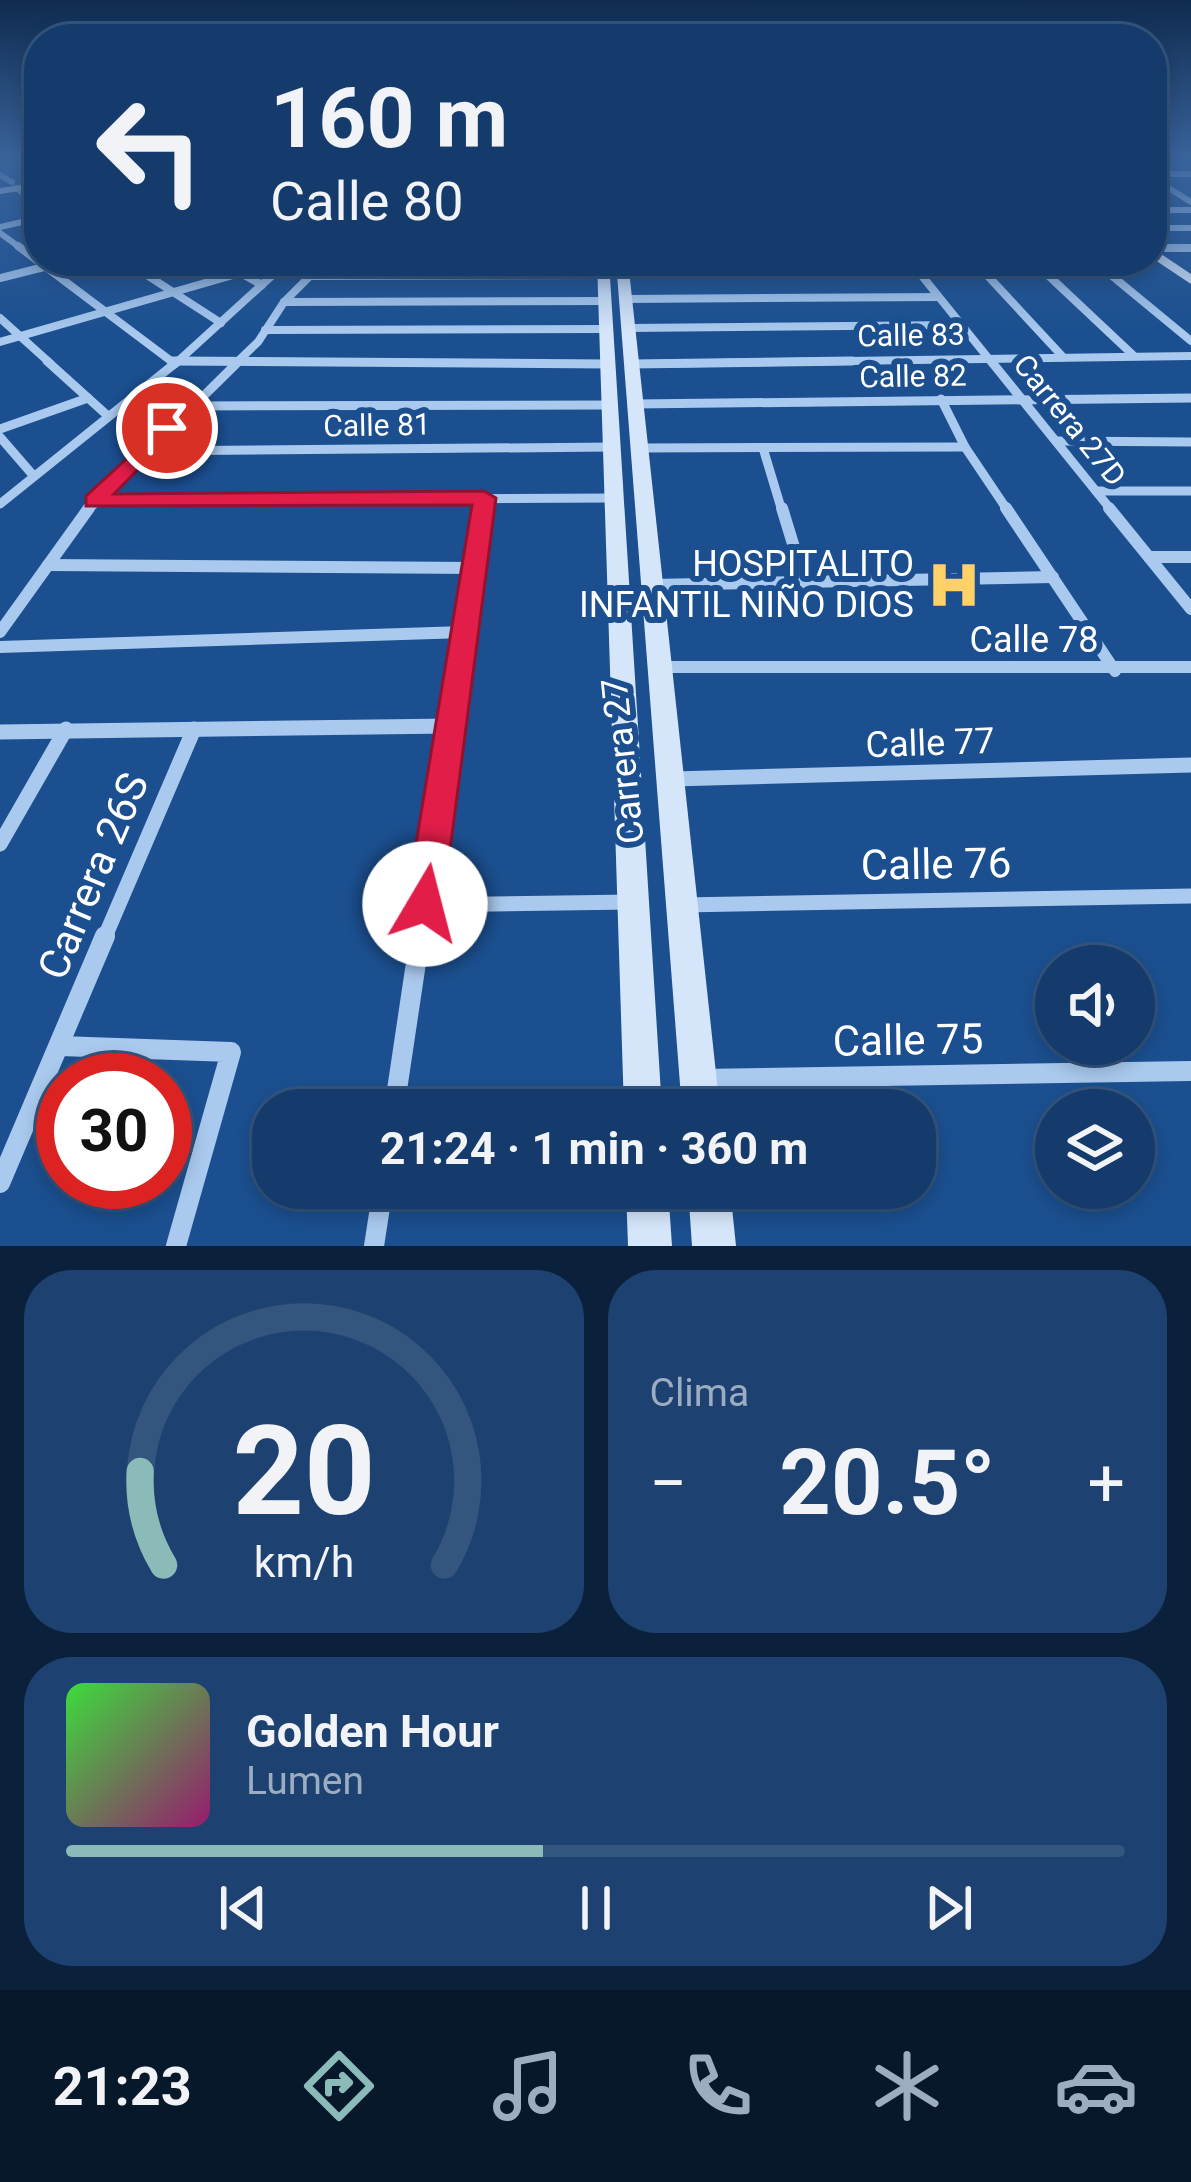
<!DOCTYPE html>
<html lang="es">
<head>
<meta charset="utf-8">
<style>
	:root { --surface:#143b6b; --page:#1d4271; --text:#f1f3f6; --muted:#9dadc1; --line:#33557e; --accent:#8bbbb9 }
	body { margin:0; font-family:Roboto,sans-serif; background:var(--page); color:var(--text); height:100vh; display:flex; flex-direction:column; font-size:45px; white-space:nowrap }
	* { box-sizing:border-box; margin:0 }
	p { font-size:39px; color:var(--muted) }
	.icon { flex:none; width:66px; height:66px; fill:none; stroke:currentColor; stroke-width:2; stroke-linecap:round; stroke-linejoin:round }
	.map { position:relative; height:1246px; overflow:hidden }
	.sheet { display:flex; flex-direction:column; gap:24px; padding:24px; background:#0b203b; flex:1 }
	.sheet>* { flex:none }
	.hud { position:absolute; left:24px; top:24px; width:1143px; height:252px; border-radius:48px; box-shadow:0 6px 18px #0003,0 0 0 3px var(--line); background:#143b6b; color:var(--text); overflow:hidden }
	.tools { position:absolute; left:1035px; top:945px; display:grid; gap:24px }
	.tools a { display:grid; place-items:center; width:120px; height:120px; border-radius:50%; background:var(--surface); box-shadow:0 6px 18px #0003,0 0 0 3px var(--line); font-size:60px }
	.speed { position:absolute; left:36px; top:1053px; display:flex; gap:24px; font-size:60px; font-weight:700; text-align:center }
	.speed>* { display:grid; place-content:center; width:156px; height:156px; border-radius:50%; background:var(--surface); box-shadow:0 6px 18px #0003,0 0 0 3px var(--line); line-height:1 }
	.speed .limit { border:18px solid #d22; background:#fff; color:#111 }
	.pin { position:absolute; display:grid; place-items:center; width:102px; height:102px; color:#fff; margin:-51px; border:6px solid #fff; border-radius:50%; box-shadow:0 3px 12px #0007 }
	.me { position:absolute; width:132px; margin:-66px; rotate:8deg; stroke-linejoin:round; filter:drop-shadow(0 0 9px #0008) }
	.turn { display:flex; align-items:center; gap:42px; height:252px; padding:0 48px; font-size:54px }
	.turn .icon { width:156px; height:156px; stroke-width:2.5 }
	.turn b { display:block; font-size:84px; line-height:102px }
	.big { font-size:90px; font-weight:700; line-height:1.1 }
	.sheet .widget { flex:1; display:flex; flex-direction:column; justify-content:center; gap:18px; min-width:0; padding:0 42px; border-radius:48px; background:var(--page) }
	.sheet .dial { align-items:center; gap:0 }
	.dial svg { height:312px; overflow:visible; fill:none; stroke:var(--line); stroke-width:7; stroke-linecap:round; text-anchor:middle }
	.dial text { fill:var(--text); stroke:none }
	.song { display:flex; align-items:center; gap:36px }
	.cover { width:144px; height:144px; border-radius:18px; background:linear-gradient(135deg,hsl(120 70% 55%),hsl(320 70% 35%)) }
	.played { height:12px; border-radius:6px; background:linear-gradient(90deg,var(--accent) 45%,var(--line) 45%) }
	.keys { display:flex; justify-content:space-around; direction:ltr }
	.heat { display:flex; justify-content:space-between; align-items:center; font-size:66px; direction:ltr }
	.sheet .tiles { flex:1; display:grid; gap:24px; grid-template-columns:1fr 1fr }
	.widget:last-child { grid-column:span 2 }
	.trip { position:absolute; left:252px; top:1089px; width:684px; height:120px; border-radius:48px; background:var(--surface); box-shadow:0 6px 18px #0003,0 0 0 3px var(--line); font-weight:700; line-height:120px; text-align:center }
	.menu { display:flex; height:192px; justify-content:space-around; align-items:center; background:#08182b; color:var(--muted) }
	.menu .icon { width:84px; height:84px }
	.menu .active { color:var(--accent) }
	.menu b { font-size:54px; color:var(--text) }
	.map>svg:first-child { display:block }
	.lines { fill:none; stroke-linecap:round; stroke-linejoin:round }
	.street-far5 { stroke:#a9c9ee; stroke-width:6 }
	.street-far4 { stroke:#a9c9ee; stroke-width:8 }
	.street-far3 { stroke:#a9c9ee; stroke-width:9 }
	.street-far2 { stroke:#a9c9ee; stroke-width:12 }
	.street-far1 { stroke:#a9c9ee; stroke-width:15 }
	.street { stroke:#a9c9ee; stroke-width:20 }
	.secondary { fill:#d6e6fa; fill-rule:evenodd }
	.route { fill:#e11d48; stroke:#92132f; stroke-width:3 }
	.labels { text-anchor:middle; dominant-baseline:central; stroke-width:12; stroke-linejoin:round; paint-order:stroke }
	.far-street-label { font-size:30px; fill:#fff; stroke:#1b4f8f }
	.poi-label { font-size:36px; fill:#fff; stroke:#1b4f8f; text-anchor:end }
	.street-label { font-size:36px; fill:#fff; stroke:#1b4f8f }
	.near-street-label { font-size:42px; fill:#fff; stroke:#1b4f8f }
</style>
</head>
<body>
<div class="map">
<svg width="1191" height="1246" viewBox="0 0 1191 1246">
	<rect width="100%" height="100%" fill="#1b4f8f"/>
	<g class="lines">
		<g class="street-far5">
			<polyline points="1152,174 1191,174"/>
			<polyline points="0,175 12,182"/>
			<polyline points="1159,182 1191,202"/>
			<polyline points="16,188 39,204"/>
			<polyline points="1152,210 1191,210"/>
			<polyline points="0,227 39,218"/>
			<polyline points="1152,228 1191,228"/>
			<polyline points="0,233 22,249"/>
			<polyline points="1152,248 1191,248"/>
		</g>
		<g class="street-far4">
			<polyline points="18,246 175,364"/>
			<polyline points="1152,248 1191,248"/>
			<polyline points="125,261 221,323"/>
			<polyline points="220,261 262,285"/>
			<polyline points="910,261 993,364"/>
			<polyline points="974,261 1063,357"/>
			<polyline points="1033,261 1134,356"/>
			<polyline points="1094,261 1191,341"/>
			<polyline points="623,274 918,272"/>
			<polyline points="309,276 604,275"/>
			<polyline points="0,278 68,261"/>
			<polyline points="625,299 938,297"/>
			<polyline points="284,302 605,301"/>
			<polyline points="0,318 51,364"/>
			<polyline points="628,328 961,325"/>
			<polyline points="265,330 606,329"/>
			<polyline points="0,342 240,273"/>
			<polyline points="175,364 288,261"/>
			<polyline points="235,364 258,342 284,302 325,261"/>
			<polyline points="642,364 1191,356"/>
		</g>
		<g class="street-far3">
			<polyline points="47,361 108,416"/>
			<polyline points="171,361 608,364"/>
			<polyline points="991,361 1112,511"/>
			<polyline points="632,364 852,361"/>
			<polyline points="941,399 965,447 1008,511"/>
			<polyline points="635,404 1191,398"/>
			<polyline points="193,406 610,405"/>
			<polyline points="0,429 88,398"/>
			<polyline points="0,437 32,474"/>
			<polyline points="1056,441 1191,442"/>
			<polyline points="639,448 965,447"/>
			<polyline points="763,448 782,511"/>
			<polyline points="143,451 612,447"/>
			<polyline points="1096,491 1191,491"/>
			<polyline points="94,501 614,498"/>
			<polyline points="0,504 178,361"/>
			<polyline points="87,511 239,361"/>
			<polyline points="482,511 484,498"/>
		</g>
		<g class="street-far2">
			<polyline points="782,508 805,583"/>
			<polyline points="1006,508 1115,671"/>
			<polyline points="1109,508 1191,609"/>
			<polyline points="1149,557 1191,557"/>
			<polyline points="48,565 475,568"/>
			<polyline points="652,585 1053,577"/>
			<polyline points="0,632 89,508"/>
			<polyline points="0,647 465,632"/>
			<polyline points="661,667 1191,667"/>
			<polyline points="455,699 483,508"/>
		</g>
		<g class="street-far1">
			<polyline points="0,732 451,726"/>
			<polyline points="673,779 1191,765"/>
			<polyline points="0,844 66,729"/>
			<polyline points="425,905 632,902"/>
			<polyline points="682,905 1191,896"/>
			<polyline points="104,939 194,729"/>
			<polyline points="419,939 455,696"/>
		</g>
		<g class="street">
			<polyline points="60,1046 231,1052 176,1246"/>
			<polyline points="700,1079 1191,1071"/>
			<polyline points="394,1110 420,936"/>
			<polyline points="0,1183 105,936"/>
			<polyline points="374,1246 383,1188"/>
		</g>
		<g class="secondary">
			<polygon points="39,182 39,188 0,194 0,188"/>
			<polygon points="1152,248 1191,274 1191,284 1152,258"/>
			<polygon points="597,261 609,261 662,1110 624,1110"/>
			<polygon points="616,261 628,261 720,1110 682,1110"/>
			<polygon points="626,1188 668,1188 672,1246 628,1246"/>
			<polygon points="688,1188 730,1188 736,1246 692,1246"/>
		</g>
	</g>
	<linearGradient id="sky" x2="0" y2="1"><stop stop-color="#0f2b4f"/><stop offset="0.47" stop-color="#39639b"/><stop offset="1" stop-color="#39639b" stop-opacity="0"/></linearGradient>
	<rect width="1191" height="333" fill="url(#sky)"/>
	<polygon class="route" points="167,422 177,428 174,433 114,494 484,491 496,498 443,904 438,917 425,922 412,917 406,904 472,505 86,506 86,496"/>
	<defs>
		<g id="hospital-bare" transform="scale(4.14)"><path d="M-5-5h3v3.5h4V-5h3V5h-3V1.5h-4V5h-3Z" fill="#ffd166" stroke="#1b4f8f" stroke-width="2.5" paint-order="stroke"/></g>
	</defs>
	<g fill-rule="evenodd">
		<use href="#hospital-bare" x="954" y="585"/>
	</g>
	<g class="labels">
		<g class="far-street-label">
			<text transform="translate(911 335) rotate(-1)">Calle 83</text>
			<text transform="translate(913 376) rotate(-1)">Calle 82</text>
			<text transform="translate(1070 420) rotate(51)">Carrera 27D</text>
			<text transform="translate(377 425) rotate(-1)">Calle 81</text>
		</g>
		<g class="poi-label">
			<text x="914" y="564">HOSPITALITO<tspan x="914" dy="41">INFANTIL NIÑO DIOS</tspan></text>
		</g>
		<g class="street-label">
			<text x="1034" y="640">Calle 78</text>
			<text transform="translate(930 743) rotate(-2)">Calle 77</text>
			<text transform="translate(623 761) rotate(-96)">Carrera 27</text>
		</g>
		<g class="near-street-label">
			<text transform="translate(936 864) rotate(-1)">Calle 76</text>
			<text transform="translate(93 876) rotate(-67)">Carrera 26S</text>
			<text transform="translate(908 1040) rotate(-1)">Calle 75</text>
		</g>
	</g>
</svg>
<div class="tools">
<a><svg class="icon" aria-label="sound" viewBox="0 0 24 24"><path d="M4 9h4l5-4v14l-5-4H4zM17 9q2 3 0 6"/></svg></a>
<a><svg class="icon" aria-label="layers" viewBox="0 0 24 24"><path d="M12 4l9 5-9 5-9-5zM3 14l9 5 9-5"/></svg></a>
</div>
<div class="speed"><div class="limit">30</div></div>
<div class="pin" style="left:167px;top:428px;background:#d93025"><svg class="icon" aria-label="arrive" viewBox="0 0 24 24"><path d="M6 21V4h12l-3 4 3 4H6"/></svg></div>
<svg class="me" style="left:425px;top:904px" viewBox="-20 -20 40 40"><circle r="19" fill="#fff"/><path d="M0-13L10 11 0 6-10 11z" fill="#e11d48"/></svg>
<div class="trip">21:24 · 1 min · 360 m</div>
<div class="hud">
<div class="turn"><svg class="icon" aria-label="left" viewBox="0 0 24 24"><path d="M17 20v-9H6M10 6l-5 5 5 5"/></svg><div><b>160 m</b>Calle 80</div></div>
</div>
</div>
<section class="sheet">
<div class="tiles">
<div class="widget dial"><svg viewBox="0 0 100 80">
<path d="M14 69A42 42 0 1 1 86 69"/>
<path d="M14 69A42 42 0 0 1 8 45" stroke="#8bbbb9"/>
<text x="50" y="56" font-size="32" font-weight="700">20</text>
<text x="50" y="72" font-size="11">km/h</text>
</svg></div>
<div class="widget"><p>Clima</p>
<div class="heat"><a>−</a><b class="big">20.5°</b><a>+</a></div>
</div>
<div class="widget">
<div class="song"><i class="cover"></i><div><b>Golden Hour</b><p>Lumen</p></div></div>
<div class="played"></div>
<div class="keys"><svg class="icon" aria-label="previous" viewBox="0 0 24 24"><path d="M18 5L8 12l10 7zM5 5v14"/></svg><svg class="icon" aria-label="pause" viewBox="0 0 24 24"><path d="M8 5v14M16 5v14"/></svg><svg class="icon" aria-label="next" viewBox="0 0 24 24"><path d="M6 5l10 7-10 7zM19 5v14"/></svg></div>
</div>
</div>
</section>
<nav class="menu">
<b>21:23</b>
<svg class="icon active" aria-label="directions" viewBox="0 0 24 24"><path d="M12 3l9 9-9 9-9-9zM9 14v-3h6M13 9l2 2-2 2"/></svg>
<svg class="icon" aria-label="music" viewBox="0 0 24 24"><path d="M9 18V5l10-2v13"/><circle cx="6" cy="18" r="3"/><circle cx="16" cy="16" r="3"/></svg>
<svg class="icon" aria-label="phone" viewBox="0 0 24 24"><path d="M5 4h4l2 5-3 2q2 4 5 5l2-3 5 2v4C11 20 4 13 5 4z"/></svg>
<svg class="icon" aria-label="climate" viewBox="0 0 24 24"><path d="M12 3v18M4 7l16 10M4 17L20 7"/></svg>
<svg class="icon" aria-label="car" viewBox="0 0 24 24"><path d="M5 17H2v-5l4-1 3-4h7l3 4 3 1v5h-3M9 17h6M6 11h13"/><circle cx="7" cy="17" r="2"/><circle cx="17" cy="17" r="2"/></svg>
</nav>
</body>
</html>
